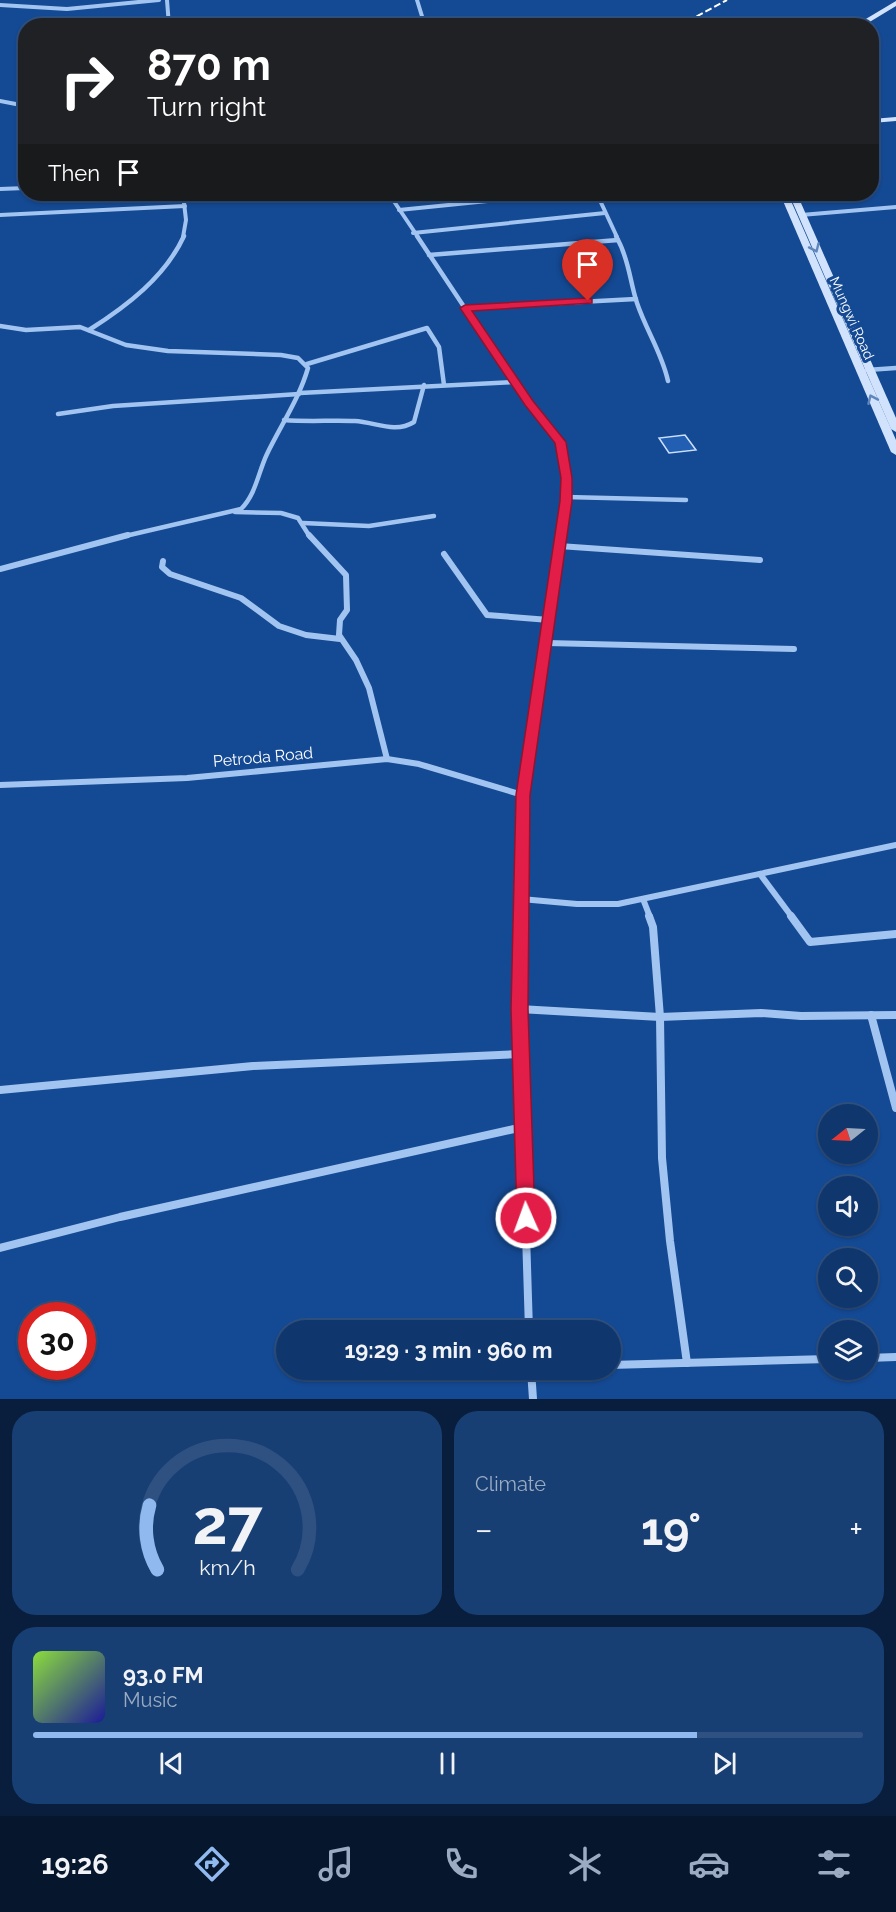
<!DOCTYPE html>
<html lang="en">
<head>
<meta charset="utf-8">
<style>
	:root { --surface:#0f376e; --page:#183f73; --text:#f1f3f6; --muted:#9bacc2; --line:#2f5181; --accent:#90b9f0 }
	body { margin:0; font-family:Raleway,sans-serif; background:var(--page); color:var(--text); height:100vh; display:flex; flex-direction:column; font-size:22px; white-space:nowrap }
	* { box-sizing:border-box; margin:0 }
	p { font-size:20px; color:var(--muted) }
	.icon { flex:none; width:33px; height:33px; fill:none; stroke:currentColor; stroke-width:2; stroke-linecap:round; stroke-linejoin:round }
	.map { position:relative; height:1399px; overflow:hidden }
	.drawer { display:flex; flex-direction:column; gap:12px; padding:12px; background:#081e3c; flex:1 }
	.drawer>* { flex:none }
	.guide { position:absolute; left:18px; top:18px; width:861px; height:183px; border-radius:24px; box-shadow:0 2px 4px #0004,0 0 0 2px var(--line); background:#202124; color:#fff; overflow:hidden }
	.needle { width:39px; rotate:252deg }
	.controls { position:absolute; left:818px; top:1104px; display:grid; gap:12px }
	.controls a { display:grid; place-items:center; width:60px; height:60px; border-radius:50%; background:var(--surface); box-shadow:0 2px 4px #0004,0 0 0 2px var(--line); font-size:30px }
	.speed { position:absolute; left:18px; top:1302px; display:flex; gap:12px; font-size:30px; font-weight:700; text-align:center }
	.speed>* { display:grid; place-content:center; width:78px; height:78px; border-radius:50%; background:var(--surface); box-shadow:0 2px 4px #0004,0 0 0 2px var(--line); line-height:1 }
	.speed .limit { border:9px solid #d22; background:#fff; color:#111 }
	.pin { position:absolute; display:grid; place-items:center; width:51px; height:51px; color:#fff; margin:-62px -26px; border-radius:50% 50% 50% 0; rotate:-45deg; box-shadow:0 0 6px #0007 }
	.pin .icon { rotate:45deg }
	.me { position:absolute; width:66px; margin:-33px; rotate:358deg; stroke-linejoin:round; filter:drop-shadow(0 0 4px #0008) }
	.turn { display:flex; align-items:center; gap:21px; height:126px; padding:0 30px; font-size:27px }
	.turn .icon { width:78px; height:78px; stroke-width:2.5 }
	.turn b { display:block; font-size:42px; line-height:51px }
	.then { display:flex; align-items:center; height:57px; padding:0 30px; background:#0003; gap:12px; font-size:22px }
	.big { font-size:45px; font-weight:700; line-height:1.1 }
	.drawer .widget { flex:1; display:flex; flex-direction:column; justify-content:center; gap:9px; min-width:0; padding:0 21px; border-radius:24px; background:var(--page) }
	.drawer .dial { align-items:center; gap:0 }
	.dial svg { height:156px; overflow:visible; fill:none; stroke:var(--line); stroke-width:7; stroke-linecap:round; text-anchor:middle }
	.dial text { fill:var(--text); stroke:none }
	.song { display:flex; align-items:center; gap:18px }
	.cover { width:72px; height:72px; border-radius:9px; background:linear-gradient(135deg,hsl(90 70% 55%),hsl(240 70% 35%)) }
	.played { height:6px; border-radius:3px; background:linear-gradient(90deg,var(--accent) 80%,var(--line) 80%) }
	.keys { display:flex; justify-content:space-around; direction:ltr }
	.heat { display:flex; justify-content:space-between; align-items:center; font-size:33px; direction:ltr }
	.drawer .tiles { flex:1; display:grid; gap:12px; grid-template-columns:1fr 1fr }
	.widget:last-child { grid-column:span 2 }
	.trip { position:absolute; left:276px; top:1320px; width:345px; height:60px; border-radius:30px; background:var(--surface); box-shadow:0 2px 4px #0004,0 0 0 2px var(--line); font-weight:700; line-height:60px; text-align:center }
	.tabs { display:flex; height:96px; justify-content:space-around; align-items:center; background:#06162c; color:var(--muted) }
	.tabs .icon { width:42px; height:42px }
	.tabs .active { color:var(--accent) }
	.tabs b { font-size:27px; color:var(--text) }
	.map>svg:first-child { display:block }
	.building { fill:#225fb2; stroke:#cae0fc; stroke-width:1.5 }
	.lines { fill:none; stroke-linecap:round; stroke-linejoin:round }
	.street-far3 { stroke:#a2c4f1; stroke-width:4 }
	.street-far2 { stroke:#a2c4f1; stroke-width:4.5 }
	.street-far1 { stroke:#a2c4f1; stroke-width:6 }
	.street { stroke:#a2c4f1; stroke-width:8 }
	.secondary { fill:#d1e3fc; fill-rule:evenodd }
	.rail { stroke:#fff; stroke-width:2; stroke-dasharray:7 3; stroke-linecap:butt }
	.oneway { stroke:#6087bd }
	.route { fill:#e11d48; stroke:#92132f; stroke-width:1.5 }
	.labels { text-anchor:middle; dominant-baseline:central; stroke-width:6; stroke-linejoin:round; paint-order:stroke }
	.far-street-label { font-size:14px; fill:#fff; stroke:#144993 }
	.street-label { font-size:16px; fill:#fff; stroke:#144993 }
</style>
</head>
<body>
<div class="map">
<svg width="896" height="1399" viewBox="0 0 896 1399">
	<rect width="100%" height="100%" fill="#144993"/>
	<polygon class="building" points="685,435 696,450 669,453 659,438"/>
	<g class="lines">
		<g class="street-far3">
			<polyline points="167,0 169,26"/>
			<polyline points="417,0 425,26"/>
			<polyline points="0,5 67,9 159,0"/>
			<polyline points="0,101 26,106"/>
			<polyline points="0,189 26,188"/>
			<polyline points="183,194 186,220 183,237"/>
			<polyline points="389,194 418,237"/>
			<polyline points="597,194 617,237"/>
			<polyline points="399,210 556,194"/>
			<polyline points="0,215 185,206"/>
			<polyline points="801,215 896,207"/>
			<polyline points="413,233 605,213"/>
		</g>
		<g class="street-far2">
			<polyline points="417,236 514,382 561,442 565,458 566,501 561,537"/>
			<polyline points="616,236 618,240"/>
			<path d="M429,255L618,240C629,260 630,282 637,303C646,330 662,353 668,381"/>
			<polyline points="465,308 636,299"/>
			<path d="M0,326L26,330L80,327L126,345L168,351L281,355L298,358L308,368C299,399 281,425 267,454C258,473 256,494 241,509L121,537"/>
			<path d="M89,330C127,306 165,277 184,236"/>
			<polyline points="307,364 427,328 439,347 444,385"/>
			<polyline points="867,370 896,368"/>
			<polyline points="300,393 514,382"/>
			<polyline points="58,414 113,406 299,394"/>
			<path d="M284,420C308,422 331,420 355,421C375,422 395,434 414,422L424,385"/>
			<polyline points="566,497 686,500"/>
			<polyline points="235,512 281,513 298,518 310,537"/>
			<polyline points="303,523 369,526 434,516"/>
		</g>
		<g class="street-far1">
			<polyline points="309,535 346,575 347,610 340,620 339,635 356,660 369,688 387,759"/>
			<polyline points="559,546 760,560"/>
			<polyline points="444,554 487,615 549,620"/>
			<polyline points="163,561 162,567 170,574 241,598 279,626 306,635 340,639"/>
			<polyline points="0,569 128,535"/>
			<polyline points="547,643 794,649"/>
			<polyline points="0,785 187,778 387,759 419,764 523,795"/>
			<polyline points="760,874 792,917"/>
			<polyline points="521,899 577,904 618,904 896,845"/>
			<polyline points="643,899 650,917"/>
			<polyline points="521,917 523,795 561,535"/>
		</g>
		<g class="street">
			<polyline points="521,916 519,1009 529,1330"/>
			<polyline points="649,916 653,927 660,1017 662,1158 670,1241 687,1363"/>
			<polyline points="791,916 810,942 896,934"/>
			<polyline points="519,1009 660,1017 761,1013 801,1016 896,1015"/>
			<polyline points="871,1015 896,1108"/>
			<polyline points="0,1090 253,1066 520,1054"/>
			<polyline points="0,1248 120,1217 523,1127"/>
			<polyline points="867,1358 896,1357"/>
			<polyline points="610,1365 828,1359"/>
			<polyline points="531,1370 533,1399"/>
		</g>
		<g class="secondary">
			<polygon points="896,1 896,6 863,26 854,26"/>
			<polygon points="896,117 896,121 872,123 872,119"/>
			<polygon points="780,194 788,194 896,440 896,455 891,452"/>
			<polygon points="789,194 797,194 896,418 896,432 891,429"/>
		</g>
		<polyline class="rail" points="679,26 727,0"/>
	</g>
	<defs><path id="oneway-chevron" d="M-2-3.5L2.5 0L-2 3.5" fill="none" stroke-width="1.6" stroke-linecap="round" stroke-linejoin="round" transform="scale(1.5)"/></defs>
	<g class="oneway">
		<use href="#oneway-chevron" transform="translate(815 248) rotate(66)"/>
		<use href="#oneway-chevron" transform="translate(872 399) rotate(-114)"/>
	</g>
	<polygon class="route" points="588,298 592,299 592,303 472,311 533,401 566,442 572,478 572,501 530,795 528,1009 535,1218 532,1223 526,1225 519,1223 517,1218 511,1009 516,795 560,501 561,478 555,443 525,405 460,308 465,305"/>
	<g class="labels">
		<g class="far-street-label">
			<text transform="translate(852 318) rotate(66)">Mungwi Road</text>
		</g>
		<g class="street-label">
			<text transform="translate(263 757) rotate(-5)">Petroda Road</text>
		</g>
	</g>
</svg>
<div class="controls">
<a><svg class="needle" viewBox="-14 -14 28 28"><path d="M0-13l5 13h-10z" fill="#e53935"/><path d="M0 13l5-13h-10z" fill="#9bacc2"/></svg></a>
<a><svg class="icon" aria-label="sound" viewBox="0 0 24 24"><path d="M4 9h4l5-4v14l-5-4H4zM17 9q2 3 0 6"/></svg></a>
<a><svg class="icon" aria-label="search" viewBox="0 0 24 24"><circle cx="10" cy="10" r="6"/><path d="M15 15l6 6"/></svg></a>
<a><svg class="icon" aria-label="layers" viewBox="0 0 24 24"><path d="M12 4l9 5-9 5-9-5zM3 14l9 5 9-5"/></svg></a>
</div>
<div class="speed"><div class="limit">30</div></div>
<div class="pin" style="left:588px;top:301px;background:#d93025"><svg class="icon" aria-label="arrive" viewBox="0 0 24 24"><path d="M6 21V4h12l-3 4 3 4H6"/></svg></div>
<svg class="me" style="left:526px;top:1218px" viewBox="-20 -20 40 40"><circle r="17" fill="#e11d48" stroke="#fff" stroke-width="3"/><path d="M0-11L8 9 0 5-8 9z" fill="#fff"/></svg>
<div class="trip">19:29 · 3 min · 960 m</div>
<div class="guide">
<div class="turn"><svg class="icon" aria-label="right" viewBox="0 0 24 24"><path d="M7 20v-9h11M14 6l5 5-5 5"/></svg><div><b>870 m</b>Turn right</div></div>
<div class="then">Then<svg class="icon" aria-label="arrive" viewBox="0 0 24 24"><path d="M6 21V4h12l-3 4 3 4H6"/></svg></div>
</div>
</div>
<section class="drawer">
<div class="tiles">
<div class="widget dial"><svg viewBox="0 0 100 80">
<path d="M14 69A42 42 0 1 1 86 69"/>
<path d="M14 69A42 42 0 0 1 10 36" stroke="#90b9f0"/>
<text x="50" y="56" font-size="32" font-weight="700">27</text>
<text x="50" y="72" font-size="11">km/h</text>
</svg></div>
<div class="widget"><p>Climate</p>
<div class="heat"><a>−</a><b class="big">19°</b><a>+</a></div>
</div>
<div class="widget">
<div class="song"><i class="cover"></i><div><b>93.0 FM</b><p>Music</p></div></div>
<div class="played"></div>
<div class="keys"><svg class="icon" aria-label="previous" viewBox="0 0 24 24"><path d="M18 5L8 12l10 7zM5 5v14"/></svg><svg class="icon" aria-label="pause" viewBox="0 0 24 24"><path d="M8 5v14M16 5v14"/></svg><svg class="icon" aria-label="next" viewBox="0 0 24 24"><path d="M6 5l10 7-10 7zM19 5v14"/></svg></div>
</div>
</div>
</section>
<nav class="tabs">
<b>19:26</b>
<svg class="icon active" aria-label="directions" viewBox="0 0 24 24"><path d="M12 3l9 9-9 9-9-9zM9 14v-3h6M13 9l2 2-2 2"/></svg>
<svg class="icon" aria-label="music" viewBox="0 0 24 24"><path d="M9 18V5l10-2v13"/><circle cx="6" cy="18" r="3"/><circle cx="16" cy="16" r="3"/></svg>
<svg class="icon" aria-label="phone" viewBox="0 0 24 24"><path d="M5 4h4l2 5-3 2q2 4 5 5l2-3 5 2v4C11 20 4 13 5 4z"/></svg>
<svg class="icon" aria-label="climate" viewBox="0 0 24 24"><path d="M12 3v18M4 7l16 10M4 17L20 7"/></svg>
<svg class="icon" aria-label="car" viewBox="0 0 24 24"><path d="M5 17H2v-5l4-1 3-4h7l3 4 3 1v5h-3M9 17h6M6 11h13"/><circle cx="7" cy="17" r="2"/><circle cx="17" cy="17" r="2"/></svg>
<svg class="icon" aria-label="filters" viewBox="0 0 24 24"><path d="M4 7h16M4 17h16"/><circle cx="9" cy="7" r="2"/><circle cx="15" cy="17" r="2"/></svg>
</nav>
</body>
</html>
